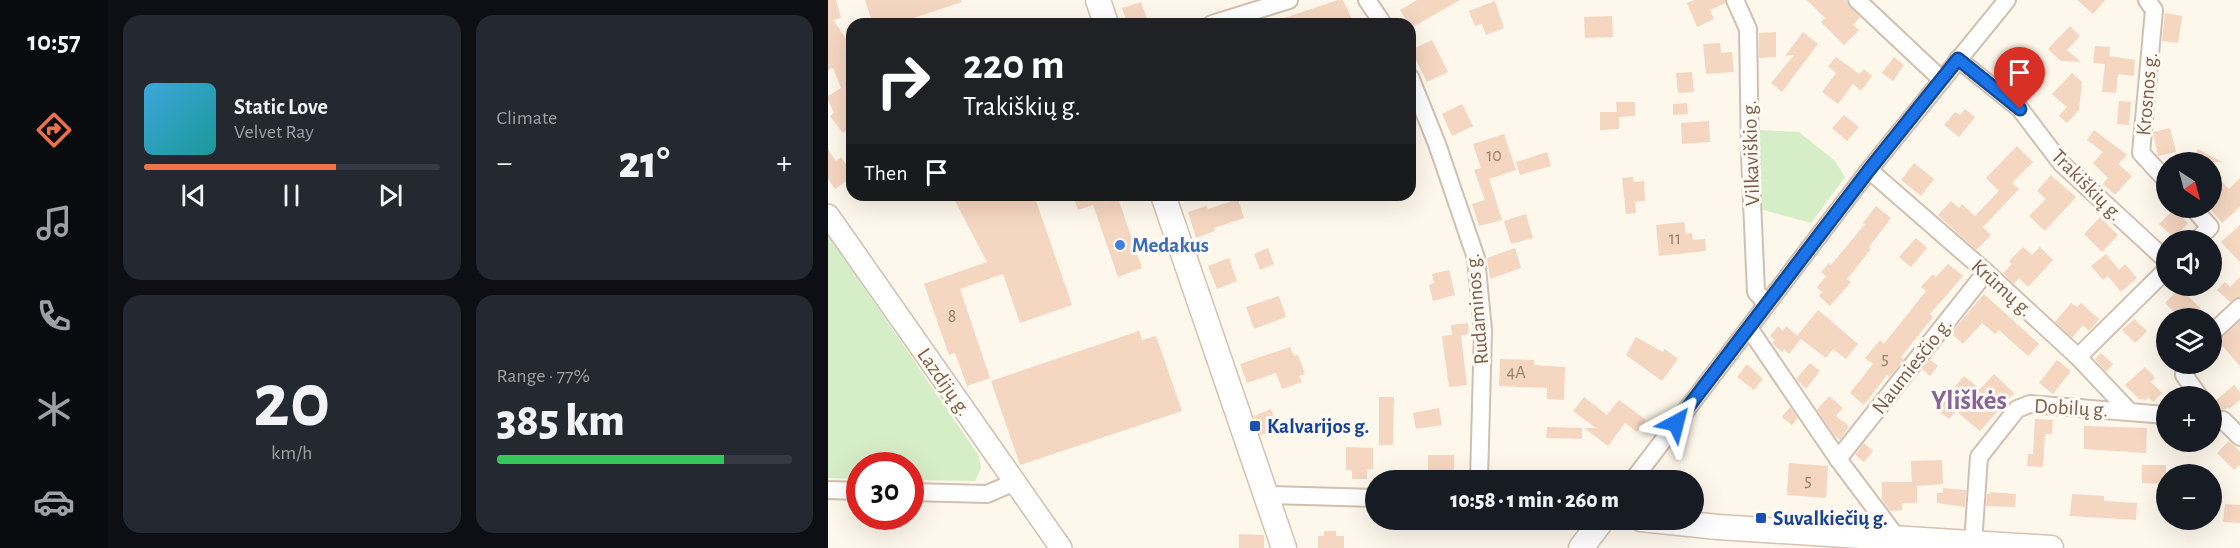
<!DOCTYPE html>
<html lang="en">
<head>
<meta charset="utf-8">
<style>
	:root { --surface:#171b24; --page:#242831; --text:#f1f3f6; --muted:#9ea1a6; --line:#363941; --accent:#ee714a }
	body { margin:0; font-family:"Alegreya Sans",sans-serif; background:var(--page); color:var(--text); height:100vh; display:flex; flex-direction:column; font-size:22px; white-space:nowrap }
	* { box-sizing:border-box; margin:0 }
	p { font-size:20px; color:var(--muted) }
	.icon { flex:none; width:33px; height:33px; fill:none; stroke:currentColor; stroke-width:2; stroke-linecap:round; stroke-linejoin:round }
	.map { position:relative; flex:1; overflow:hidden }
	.drawer { display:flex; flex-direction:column; gap:15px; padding:15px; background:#0d0f14; width:720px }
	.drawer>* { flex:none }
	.banner { position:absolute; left:18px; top:18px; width:570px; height:183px; border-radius:18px; box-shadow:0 6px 24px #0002; background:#202124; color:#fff; overflow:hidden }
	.needle { width:39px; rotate:144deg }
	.tools { position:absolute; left:1328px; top:152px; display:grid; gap:12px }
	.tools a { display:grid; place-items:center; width:66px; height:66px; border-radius:50%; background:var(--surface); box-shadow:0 6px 24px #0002; font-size:30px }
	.speed { position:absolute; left:18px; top:452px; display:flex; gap:12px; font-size:30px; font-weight:700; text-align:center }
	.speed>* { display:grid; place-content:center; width:78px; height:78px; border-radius:50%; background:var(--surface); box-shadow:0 6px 24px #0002; line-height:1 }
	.speed .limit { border:9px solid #d22; background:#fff; color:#111 }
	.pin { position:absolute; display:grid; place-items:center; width:51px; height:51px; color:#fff; margin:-62px -26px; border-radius:50% 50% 50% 0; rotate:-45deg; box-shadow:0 0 6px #0007 }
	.pin .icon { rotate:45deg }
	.me { position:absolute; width:66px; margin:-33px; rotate:38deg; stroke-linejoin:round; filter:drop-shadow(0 0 4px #0008) }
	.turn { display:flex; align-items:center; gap:21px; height:126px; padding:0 18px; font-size:27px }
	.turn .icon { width:78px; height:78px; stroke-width:2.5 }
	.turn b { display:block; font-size:42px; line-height:51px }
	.then { display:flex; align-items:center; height:57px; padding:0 18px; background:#0003; gap:12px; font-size:22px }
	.big { font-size:45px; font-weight:800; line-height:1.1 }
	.drawer .widget { flex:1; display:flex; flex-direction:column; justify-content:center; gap:9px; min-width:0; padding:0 21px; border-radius:18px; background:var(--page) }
	.drawer .dial { align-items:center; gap:0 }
	.dial b { font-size:78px; line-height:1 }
	.song { display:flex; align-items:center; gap:18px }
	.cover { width:72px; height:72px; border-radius:9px; background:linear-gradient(135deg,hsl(200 70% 55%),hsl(180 70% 35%)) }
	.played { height:6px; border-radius:3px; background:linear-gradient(90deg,var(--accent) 65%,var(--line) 65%) }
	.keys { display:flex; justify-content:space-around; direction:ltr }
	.heat { display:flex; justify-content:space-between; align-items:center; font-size:33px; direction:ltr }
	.charge { height:9px; border-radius:4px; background:linear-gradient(90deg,#34c759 77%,var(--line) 0) }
	.drawer .tiles { flex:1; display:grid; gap:15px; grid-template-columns:repeat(2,1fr) }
	.trip { position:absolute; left:537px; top:470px; width:339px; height:60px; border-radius:30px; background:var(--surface); box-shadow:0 6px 24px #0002; font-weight:800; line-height:60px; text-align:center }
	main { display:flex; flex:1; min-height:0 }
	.tabs { display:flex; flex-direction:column; width:108px; justify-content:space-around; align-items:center; background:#090b0e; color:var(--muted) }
	.tabs .icon { width:42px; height:42px }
	.tabs .selected { color:var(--accent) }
	.tabs b { font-size:27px; color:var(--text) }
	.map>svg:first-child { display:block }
	.green { fill:#d6eec7 }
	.building { fill:#f5d6c1 }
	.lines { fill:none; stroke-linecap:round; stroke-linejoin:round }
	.minor-casing { stroke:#d2bfaf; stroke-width:20 }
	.tertiary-casing { stroke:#d2bfaf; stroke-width:24 }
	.secondary-casing { stroke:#d8c1ae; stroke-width:27 }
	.minor { stroke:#fff; stroke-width:16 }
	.tertiary { stroke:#fff; stroke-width:21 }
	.secondary { stroke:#fff; stroke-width:24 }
	.route-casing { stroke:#114b97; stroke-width:15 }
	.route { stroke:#1a73e8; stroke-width:10 }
	.shop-dot { fill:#3f7fe0; stroke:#fffaf3; stroke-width:2 }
	.transit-dot { fill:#1a4fb4; stroke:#fffaf3; stroke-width:2 }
	.labels { text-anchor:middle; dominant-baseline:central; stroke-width:6; stroke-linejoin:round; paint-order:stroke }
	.number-label { font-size:18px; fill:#9a7b68 }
	.street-label { font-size:21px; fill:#7c5d4b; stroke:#fffaf3 }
	.shop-label { font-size:21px; font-weight:bold; fill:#366cbe; stroke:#fffaf3; text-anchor:start }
	.transit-label { font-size:21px; font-weight:bold; fill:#164399; stroke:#fffaf3; text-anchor:start }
	.district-label { font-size:27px; font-weight:bold; fill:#876497; stroke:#fffaf3 }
</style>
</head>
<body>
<main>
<nav class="tabs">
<b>10:57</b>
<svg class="icon selected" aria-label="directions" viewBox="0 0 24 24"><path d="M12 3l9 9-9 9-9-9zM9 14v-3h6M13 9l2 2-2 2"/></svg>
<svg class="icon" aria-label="music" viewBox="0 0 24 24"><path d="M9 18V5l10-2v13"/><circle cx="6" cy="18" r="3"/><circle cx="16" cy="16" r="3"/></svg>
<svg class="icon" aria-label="phone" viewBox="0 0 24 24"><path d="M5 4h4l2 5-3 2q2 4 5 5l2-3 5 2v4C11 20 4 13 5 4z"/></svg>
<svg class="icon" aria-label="climate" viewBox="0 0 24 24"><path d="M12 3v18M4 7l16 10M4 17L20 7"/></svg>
<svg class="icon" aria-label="car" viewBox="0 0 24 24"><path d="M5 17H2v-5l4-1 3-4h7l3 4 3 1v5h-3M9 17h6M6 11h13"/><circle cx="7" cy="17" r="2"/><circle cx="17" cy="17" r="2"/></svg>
</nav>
<section class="drawer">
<div class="tiles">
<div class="widget">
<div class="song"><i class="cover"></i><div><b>Static Love</b><p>Velvet Ray</p></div></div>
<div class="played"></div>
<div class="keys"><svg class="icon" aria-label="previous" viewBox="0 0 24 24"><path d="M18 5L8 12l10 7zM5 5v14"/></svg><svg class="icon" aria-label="pause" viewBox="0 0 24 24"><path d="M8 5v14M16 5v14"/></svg><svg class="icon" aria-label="next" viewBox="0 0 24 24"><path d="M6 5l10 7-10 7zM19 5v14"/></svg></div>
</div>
<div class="widget"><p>Climate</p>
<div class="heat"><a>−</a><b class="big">21°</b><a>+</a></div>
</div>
<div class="widget dial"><b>20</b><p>km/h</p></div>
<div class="widget"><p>Range · 77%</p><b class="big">385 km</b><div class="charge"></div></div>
</div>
</section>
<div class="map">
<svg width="1412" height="548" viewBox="0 0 1412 548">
	<rect width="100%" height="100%" fill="#fef7eb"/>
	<g class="green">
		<polygon points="930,130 971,132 1007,161 1017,177 983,223 932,209 928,165"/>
		<polygon points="0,235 151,456 153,468 147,481 83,480 82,465 32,465 31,479 0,478"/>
	</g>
	<g class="building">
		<polygon points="0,0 8,0 13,18 5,20 24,47 24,126 15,133 2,116 6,113 0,100 0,96 13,88 5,68 0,70"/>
		<polygon points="37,0 133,0 134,2 67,24 45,24"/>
		<polygon points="510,0 515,0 526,24 510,24 508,20 496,24 444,24 444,22"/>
		<polygon points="589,0 632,0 583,28 572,10"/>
		<polygon points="866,0 897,0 897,3 882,10 886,19 869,27 859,3"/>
		<polygon points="979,0 1017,0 1032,17 1025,25 1031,30 1016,45 993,22 997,18"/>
		<polygon points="1249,0 1277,0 1265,14"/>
		<polygon points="667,1 676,28 658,35 654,24 647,26 641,11"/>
		<polygon points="313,2 321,24 300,24 294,8"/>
		<polygon points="1337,13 1354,16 1350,43 1334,41"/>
		<polygon points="784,16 785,37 757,38 756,17"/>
		<polygon points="1242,26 1252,36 1239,50 1253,62 1233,61 1220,49"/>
		<polygon points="948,32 948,57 931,58 931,33"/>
		<polygon points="975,32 990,44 954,92 943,83 966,55 957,56"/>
		<polygon points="604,40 620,72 599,82 583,50"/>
		<polygon points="892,43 893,53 904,52 906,72 878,74 875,44"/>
		<polygon points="1267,46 1282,47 1281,56 1307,60 1306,76 1290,74 1288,93 1274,92 1277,64 1265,63"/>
		<polygon points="1201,50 1215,62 1204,74 1191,62"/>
		<polygon points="1008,57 1031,74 1036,69 1044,76 1033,91 1025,84 1010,104 994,92 1008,73 1000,66"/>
		<polygon points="1066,57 1076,65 1065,81 1054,73"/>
		<polygon points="864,72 866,92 850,93 848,73"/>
		<polygon points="1244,73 1254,82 1251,110 1239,123 1231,116 1239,107 1224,94"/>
		<polygon points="1291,101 1303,102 1301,125 1289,124"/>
		<polygon points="788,102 807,102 807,116 791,117 791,129 772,130 772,112 789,112"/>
		<polygon points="859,103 860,114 845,115 845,104"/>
		<polygon points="634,104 645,126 624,136 614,114"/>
		<polygon points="1137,109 1147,117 1131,137 1116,125 1127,112 1132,115"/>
		<polygon points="1016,115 1031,127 1019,141 1004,128"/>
		<polygon points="881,121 882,142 854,144 853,123"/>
		<polygon points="1342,128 1348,152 1330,156 1325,132"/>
		<polygon points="1266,130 1299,155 1290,164 1304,176 1287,195 1275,184 1280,178 1265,163 1275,152 1259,140"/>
		<polygon points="676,134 688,170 661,179 674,220 651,226 644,204 657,200 646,170 653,168 645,144"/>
		<polygon points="1189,146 1205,162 1184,183 1191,189 1155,227 1163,235 1148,250 1110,215 1123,201 1131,208 1134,204 1147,216 1171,191 1158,178"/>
		<polygon points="1370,149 1394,162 1363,162"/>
		<polygon points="0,150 8,161 13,157 24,173 24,177 7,189 0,179"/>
		<polygon points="719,152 723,166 692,175 688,162"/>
		<polygon points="1086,163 1106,179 1093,196 1073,180"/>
		<polygon points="1383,170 1401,189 1412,178 1412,207 1394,223 1383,210"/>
		<polygon points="1223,175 1248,197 1217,231 1201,216 1218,199 1209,191"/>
		<polygon points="805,177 806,182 816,181 817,201 807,202 808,213 798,214 794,178"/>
		<polygon points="124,195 206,195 244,305 192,323 175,274 132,289 162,378 139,386 127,353 121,355 96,284 159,262"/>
		<polygon points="245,195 287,195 287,197 276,202 290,198 314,268 290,277 265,205 250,210"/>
		<polygon points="410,199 416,218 386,228 387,231 368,238 360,212 378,206 380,209"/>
		<polygon points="1048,206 1063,218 1041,247 1043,249 1019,279 1023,282 1002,306 991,296 994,292 989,287 998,276 993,272 1001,263 1003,265 1037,224 1035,223"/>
		<polygon points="1346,209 1360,223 1346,238 1331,224"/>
		<polygon points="698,214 705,238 683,244 676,221"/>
		<polygon points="1272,217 1290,235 1274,252 1256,234"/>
		<polygon points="856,222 858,234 864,233 865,240 877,239 878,251 831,256 828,225"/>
		<polygon points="1412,225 1412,262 1393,242"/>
		<polygon points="1088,238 1099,248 1083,267 1071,257"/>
		<polygon points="1195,247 1204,255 1212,247 1225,260 1200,287 1191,278 1186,284 1175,273 1184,264 1181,261"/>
		<polygon points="440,248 446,264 432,270 426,254"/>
		<polygon points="687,248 693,268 662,279 659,258"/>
		<polygon points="1278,254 1291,270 1297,264 1309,278 1293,292 1280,276 1275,280 1263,266"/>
		<polygon points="401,258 409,281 389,289 380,266"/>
		<polygon points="1120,264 1135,276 1102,314 1105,317 1073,357 1076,359 1061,377 1059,375 1036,405 1022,393 1045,364 1037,358 1052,340 1056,344 1098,291 1093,287 1105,274 1108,277"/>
		<polygon points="621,270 627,295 605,301 601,285 606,283 604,274"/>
		<polygon points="1412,277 1412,297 1402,302 1389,290 1397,282 1402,287"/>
		<polygon points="1352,288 1376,312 1370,318 1352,318 1337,303"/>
		<polygon points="1156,294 1211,344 1200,356 1171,330 1167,334 1154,323 1135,344 1123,333"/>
		<polygon points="451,296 458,317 426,329 418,307"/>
		<polygon points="1243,303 1249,307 1253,303 1271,319 1261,331 1255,325 1244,338 1227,322"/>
		<polygon points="990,310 1030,344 1018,359 1005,349 998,358 969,336"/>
		<polygon points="1306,319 1319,331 1307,343 1294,330"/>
		<polygon points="1412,321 1412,366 1390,341"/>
		<polygon points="640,323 641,334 633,336 639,385 621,387 614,336 624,335 623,325"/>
		<polygon points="950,326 955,331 958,326 973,339 961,354 956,349 954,352 944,343 947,340 942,336"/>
		<polygon points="311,331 314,340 328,336 354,411 192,465 163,381"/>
		<polygon points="808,337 835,352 837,349 850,359 834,381 798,355"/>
		<polygon points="462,347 466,356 470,355 477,374 471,376 474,382 454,389 448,373 419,383 412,364"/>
		<polygon points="1273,353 1285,364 1278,372 1267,359"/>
		<polygon points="672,359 706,360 706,365 737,367 736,400 719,399 719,388 671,386"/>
		<polygon points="1102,360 1110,366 1102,376 1094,369"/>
		<polygon points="1229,360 1243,371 1225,394 1211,383"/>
		<polygon points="982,363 992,371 978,389 968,379"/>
		<polygon points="919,364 935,379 926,390 909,377"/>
		<polygon points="1317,367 1327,378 1323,382 1334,393 1325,402 1320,397 1317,401 1314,398 1312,400 1297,385"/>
		<polygon points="1166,374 1186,393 1152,431 1128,411 1121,419 1108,409 1136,376 1152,389"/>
		<polygon points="1406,385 1412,392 1412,400 1401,409 1400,407 1397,410 1392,409 1386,402"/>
		<polygon points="1001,396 1015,408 1008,416 1021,426 1012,440 1006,435 989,410"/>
		<polygon points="551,397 566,397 565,445 551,445"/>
		<polygon points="756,397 779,415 791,400 818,420 809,432 797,423 780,446 756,428 768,428 745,411"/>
		<polygon points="962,407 970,418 964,425 954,417"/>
		<polygon points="611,408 614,425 588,429 585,413"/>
		<polygon points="443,409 450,429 432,435 426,416"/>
		<polygon points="1207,419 1225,420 1224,434 1217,434 1215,467 1199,466 1200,454 1205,454"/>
		<polygon points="1256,426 1319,428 1318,453 1256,449"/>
		<polygon points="719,427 754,428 754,439 718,438"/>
		<polygon points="1401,441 1412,451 1412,465 1406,470 1389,453"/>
		<polygon points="1036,443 1045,451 1036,462 1027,455"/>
		<polygon points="518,447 545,448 545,469 539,469 539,479 524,479 524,470 518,470"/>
		<rect x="600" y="455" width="26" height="17"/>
		<polygon points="1114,460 1115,484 1089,486 1089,503 1074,503 1074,510 1062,511 1054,500 1054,482 1084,482 1083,461"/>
		<polygon points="961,463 1000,466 998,498 959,495"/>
		<polygon points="1314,465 1338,465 1338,484 1314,483"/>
		<polygon points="1115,488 1138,490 1137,507 1109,503 1109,493 1115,493"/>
		<polygon points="1162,492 1188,494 1187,507 1158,506 1159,494 1162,494"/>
		<polygon points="1244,494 1276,496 1276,501 1309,503 1308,520 1242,516"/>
		<polygon points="1397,504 1412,505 1412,523 1395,522"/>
		<polygon points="496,531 508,531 508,536 516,536 516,548 490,548 490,536 496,536"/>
		<polygon points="411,534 436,535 436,548 411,548"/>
	</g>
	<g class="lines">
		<g class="minor-casing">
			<g id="minor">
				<polyline points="539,0 555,24"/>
				<polyline points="907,0 920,29 922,155 928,292 939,304"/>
				<polyline points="1029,0 1113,79"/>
				<polyline points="1319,0 1326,10 1313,153 1338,180"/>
				<polyline points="384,24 461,0"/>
				<polyline points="1130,59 1192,109 1233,163 1338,260"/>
				<polyline points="582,77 609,144 648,258 655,330 651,480"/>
				<polyline points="1041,170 1158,272 1250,357 1301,411"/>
				<polyline points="1364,207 1382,227 1369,240"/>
				<polyline points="921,328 1010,459 1073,543"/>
				<polyline points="1383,334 1412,307"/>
				<polyline points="1250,357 1338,270"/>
				<polyline points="1357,363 1356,375 1371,396"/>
				<polyline points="1383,419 1395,420 1412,437"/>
				<polyline points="1010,459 1158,272"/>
				<polyline points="805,480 1041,170 1179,0"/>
				<polyline points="0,490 32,491"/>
				<polyline points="82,492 159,494 187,482"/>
				<polyline points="439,495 548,498"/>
				<polyline points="1145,543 1151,457 1189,409 1202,404 1338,415"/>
			</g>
		</g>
		<g class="tertiary-casing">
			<polyline id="tertiary" points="0,215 233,548"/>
		</g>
		<g class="secondary-casing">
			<g id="secondary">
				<polyline points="270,0 278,24"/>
				<polyline points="335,195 456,548"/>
				<polyline points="813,519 890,527 1223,548"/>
				<polyline points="753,548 775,519"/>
			</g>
		</g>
		<use href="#minor" class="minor"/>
		<use href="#tertiary" class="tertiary"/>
		<use href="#secondary" class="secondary"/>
	</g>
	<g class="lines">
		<g class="route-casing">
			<polyline id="route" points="848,423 1041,170 1130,59 1192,109"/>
		</g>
		<use href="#route" class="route"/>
	</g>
	<circle class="shop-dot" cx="292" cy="245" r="6"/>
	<g class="transit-dot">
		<rect x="421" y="420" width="12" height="12" rx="3"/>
		<rect x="927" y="512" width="12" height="12" rx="3"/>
	</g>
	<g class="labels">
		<g class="number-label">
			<text x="666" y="156">10</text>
			<text x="847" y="239">11</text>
			<text x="124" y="317">8</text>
			<text x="1057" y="359">5</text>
			<text x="688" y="373">4A</text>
			<text x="980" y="481">5</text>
		</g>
		<g class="street-label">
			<text transform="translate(1319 94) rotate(-85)">Krosnos g.</text>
			<text transform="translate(923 153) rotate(-92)">Vilkaviškio g.</text>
			<text transform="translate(1259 185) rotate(45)">Trakiškių g.</text>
			<text transform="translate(1174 288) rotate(42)">Krūmų g.</text>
			<text transform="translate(649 309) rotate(-95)">Rudaminos g.</text>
			<text transform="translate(1084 366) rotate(-52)">Naumiesčio g.</text>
			<text transform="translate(116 382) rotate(55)">Lazdijų g.</text>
			<text transform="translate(1243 408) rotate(3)">Dobilų g.</text>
		</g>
		<g class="shop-label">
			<text x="304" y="245">Medakus</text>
		</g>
		<g class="transit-label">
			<text x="439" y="426">Kalvarijos g.</text>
			<text x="945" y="518">Suvalkiečių g.</text>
		</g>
		<g class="district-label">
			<text x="1141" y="400">Yliškės</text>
		</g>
	</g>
</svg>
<div class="tools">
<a><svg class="needle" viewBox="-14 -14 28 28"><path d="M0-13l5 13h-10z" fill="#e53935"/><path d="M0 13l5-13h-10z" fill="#9ea1a6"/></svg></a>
<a><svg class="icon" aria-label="sound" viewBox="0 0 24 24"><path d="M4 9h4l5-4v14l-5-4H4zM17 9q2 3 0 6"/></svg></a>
<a><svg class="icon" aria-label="layers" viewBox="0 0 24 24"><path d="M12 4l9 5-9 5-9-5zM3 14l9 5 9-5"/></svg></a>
<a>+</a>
<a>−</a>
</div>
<div class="speed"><div class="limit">30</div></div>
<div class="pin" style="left:1192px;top:109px;background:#d93025"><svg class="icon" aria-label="arrive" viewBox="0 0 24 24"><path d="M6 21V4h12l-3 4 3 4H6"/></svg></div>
<svg class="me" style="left:848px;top:423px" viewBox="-20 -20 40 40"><path d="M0-17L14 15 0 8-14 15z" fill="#1a73e8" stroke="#fff" stroke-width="4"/></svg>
<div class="trip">10:58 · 1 min · 260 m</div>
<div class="banner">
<div class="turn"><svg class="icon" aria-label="right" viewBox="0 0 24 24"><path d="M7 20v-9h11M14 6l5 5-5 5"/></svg><div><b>220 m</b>Trakiškių g.</div></div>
<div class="then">Then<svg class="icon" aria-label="arrive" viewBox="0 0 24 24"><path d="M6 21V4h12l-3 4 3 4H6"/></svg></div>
</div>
</div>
</main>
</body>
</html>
